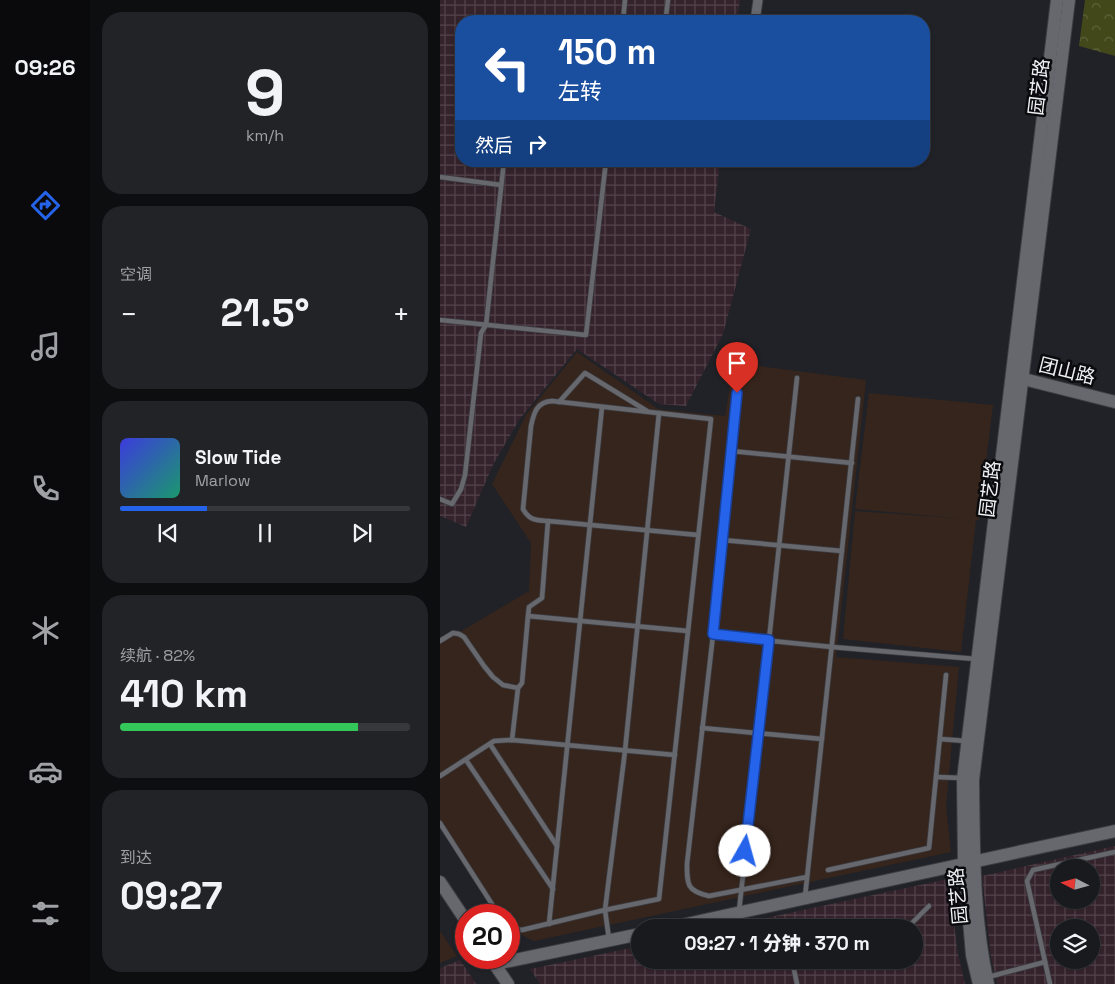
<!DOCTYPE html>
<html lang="zh">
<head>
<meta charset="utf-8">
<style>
	:root { --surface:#181a1d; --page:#212326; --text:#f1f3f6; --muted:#9fa1a4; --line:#36383b; --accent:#2563eb }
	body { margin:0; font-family:"Space Grotesk","Noto Sans SC",sans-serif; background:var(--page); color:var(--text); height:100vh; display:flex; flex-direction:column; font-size:19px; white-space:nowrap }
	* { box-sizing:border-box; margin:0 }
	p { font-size:16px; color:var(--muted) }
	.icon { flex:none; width:28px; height:28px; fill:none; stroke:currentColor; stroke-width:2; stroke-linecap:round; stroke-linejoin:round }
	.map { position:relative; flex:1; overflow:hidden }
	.panel { display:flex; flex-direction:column; gap:12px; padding:12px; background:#0d0e10; width:350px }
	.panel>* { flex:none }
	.guide { position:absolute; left:15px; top:15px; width:475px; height:152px; border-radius:20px; box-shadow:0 1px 4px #0004,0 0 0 1px var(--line); background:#1a4fa0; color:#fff; overflow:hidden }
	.needle { width:32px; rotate:276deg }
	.fabs { position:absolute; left:610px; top:859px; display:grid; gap:10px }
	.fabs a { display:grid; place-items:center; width:50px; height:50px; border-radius:50%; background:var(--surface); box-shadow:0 1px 4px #0004,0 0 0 1px var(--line); font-size:25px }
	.speed { position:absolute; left:15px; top:904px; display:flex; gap:10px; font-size:25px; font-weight:700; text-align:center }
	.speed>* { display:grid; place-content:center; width:65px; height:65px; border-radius:50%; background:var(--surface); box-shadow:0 1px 4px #0004,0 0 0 1px var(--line); line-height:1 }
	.speed .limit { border:8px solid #d22; background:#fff; color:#111 }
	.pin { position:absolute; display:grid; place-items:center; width:42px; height:42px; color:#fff; margin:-51px -21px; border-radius:50% 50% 50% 0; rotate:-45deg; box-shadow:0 0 5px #0007 }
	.pin .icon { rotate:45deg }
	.me { position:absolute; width:55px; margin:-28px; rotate:7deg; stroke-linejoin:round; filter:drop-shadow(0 0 4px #0008) }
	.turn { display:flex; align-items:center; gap:18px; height:105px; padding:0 20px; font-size:22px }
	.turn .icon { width:65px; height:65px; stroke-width:2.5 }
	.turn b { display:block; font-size:35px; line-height:42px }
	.then { display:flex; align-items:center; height:48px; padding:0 20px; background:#0003; gap:10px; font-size:19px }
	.big { font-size:38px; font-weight:800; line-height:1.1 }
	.panel .widget { flex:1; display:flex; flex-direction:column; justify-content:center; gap:8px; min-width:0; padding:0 18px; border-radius:20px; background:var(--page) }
	.panel .dial { align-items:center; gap:0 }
	.dial b { font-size:65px; line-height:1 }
	.song { display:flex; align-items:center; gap:15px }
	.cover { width:60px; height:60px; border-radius:8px; background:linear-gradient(135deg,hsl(240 70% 55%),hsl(160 70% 35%)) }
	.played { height:5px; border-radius:2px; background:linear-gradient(90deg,var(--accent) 30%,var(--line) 30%) }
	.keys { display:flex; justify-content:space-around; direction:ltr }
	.heat { display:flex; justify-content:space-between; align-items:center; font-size:28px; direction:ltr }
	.charge { height:8px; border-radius:4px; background:linear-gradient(90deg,#34c759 82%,var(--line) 0) }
	.trip { position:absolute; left:191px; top:919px; width:292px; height:50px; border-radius:25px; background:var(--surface); box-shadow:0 1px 4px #0004,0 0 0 1px var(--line); font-weight:800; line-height:50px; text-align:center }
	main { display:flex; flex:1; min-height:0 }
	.menu { display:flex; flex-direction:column; width:90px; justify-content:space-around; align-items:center; background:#0a0a0c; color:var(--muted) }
	.menu .icon { width:35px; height:35px }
	.menu .active { color:var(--accent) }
	.menu b { font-size:22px; color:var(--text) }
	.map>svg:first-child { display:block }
	.commercial { fill:#36251c }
	.industrial { fill:url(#industrial-grid); fill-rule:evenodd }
	.forest { fill:url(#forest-crowns) }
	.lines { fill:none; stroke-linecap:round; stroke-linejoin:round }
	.lane-casing { stroke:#3c3d42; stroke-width:6 }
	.street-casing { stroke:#3c3d42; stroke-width:11 }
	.secondary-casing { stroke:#3c3d42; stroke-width:14 }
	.lane { stroke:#66686e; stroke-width:4.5 }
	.street { stroke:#66686e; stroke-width:9 }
	.secondary { stroke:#66686e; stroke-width:12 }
	.route-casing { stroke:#184099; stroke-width:12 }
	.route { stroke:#2563eb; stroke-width:9 }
	.labels { text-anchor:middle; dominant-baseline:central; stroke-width:5; stroke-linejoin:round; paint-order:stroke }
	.street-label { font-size:19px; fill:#eff0f4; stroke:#0b0b0e }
</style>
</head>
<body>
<main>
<nav class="menu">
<b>09:26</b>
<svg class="icon active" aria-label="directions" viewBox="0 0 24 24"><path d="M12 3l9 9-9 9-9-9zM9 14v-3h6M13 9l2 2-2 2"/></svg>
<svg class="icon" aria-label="music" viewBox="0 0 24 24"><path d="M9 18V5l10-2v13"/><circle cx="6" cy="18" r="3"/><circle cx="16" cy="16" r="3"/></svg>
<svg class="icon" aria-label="phone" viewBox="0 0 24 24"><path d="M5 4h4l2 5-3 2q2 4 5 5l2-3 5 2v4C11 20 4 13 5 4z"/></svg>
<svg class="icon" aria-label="climate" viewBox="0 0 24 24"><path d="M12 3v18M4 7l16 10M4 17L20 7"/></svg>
<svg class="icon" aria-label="car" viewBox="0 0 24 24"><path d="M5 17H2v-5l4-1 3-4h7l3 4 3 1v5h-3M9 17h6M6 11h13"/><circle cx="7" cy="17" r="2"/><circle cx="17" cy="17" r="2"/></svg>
<svg class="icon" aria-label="filters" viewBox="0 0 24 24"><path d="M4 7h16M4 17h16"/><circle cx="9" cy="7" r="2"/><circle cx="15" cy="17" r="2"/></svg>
</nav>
<section class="panel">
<div class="widget dial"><b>9</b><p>km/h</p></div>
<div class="widget"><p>空调</p>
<div class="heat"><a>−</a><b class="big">21.5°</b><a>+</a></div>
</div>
<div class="widget">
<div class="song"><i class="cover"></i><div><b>Slow Tide</b><p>Marlow</p></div></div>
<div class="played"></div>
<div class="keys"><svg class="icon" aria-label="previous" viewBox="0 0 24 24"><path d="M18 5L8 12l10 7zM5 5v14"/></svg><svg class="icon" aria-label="pause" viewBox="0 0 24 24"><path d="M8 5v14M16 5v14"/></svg><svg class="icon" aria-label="next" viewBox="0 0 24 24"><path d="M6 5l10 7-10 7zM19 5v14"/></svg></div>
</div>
<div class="widget"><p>续航 · 82%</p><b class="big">410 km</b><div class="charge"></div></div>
<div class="widget"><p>到达</p><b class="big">09:27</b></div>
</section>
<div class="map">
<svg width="675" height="984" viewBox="0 0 675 984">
	<defs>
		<pattern id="industrial-grid" width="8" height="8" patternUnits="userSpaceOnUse" patternTransform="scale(1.25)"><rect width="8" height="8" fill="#35232b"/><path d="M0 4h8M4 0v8" fill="none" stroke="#53434a"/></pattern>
		<pattern id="forest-crowns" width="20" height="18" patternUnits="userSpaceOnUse" patternTransform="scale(1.25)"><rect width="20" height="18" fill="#43481a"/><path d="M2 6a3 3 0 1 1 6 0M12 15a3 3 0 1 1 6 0" fill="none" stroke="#5e633c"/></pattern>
	</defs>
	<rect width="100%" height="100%" fill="#202227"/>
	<g class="commercial">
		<polygon points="137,352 218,409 285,416 294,363 426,380 396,657 519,667 506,806 511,852 94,941 69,929 69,915 59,915 0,823 0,644 89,591 91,543 52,484 86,415"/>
		<polygon points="429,393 553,405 539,520 536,520 521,652 403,639 415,511 527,519 415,509"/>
		<polygon points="0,931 17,956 0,963"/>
	</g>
	<g class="industrial">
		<polygon points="0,0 300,0 297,21 21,21 21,161 280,161 274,212 311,229 283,334 246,406 219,404 137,349 79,420 53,465 26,527 0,516"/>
		<path d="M675,846V984H557L551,957L542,876ZM619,868H651V900H619ZM619,928H651V960H619Z"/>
		<polygon points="508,879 518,954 525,984 100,984 90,969 200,946 200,960 475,960 475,928 284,927"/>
		<polygon points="20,960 36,984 0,984 0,968"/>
	</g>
	<polygon class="forest" points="645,0 675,0 675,56 639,46"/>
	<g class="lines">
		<g class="lane-casing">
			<g id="lane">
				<polyline points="226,16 228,0"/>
				<polyline points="183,21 185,0"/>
				<polyline points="0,177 61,185"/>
				<polyline points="0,320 146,335 166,161"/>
				<path d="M299,374L273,635L247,864C247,885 247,891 269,896L367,877"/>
				<polyline points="119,402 145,373 207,411"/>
				<polyline points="291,451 412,463"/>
				<polyline points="0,499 12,504 21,489 25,475 41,333 46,325 64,161"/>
				<polyline points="282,540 402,551"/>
				<polyline points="88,616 89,607 102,598 108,521 258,535"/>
				<polyline points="273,635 392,647 536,659"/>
				<polyline points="0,641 13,633 19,634 24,637 44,666 53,677 63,685 78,688 72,740"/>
				<polyline points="78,688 82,683 88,616 248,631"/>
				<polyline points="262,728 382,739"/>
				<polyline points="500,739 526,741"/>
				<polyline points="50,744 117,846"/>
				<polyline points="26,760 113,889"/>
				<polyline points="0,776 54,741 72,740 235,755"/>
				<polyline points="496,777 522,778"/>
				<polyline points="0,823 59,915"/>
				<polyline points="388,870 489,848 506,675"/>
				<polyline points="365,897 418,399"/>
				<polyline points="299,911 329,640 357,378"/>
				<polyline points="109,924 162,407"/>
				<path d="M69,926L75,929L82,930L165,910L219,899L271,419L112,401C97,402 94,412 91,426L83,509C90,521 96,520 108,521"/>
				<polyline points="464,928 469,926 489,906"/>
				<polyline points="169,939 165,910 185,751 219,413"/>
				<polyline points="354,960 352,960 357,984"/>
				<polyline points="548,977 605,962"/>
				<polyline points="610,984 587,881 593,870 675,852"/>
			</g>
		</g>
		<g class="street-casing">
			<polyline id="street" points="315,21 318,0"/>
		</g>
		<g class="secondary-casing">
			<g id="secondary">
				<polyline points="576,377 675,402"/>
				<polyline points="0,882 26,921"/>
				<polyline points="228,928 675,831"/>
				<polyline points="51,959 68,984"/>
				<polyline points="55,964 200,934"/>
				<polyline points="539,984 532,955 524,864 523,779 617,0"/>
				<path d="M548,984C533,917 534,848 533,780L629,0"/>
			</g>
		</g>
		<use href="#lane" class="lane"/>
		<use href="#street" class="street"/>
		<use href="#secondary" class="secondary"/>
	</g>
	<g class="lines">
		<g class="route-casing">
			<polyline id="route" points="297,393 273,634 329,640 305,851"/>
		</g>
		<use href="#route" class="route"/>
	</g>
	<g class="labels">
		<g class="street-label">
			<text transform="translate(599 87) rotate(-83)">园艺路</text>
			<text transform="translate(627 371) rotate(14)">团山路</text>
			<text transform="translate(550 489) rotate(-83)">园艺路</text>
			<text transform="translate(518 896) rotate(-95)">园艺路</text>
		</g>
	</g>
</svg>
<div class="fabs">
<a><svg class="needle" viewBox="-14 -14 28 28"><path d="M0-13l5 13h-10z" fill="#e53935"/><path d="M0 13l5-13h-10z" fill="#9fa1a4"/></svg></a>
<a><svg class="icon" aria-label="layers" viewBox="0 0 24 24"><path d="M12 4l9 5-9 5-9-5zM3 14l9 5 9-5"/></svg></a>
</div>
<div class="speed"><div class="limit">20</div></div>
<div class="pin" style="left:297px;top:393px;background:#d93025"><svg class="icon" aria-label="arrive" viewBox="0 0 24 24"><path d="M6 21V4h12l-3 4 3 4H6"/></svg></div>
<svg class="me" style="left:305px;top:851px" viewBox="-20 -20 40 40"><circle r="19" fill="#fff"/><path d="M0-13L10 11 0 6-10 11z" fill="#2563eb"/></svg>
<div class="trip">09:27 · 1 分钟 · 370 m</div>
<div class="guide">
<div class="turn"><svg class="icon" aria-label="left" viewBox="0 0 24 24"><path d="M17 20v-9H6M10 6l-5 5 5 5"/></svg><div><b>150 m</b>左转</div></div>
<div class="then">然后<svg class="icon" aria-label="right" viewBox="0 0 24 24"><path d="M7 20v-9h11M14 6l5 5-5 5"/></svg></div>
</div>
</div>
</main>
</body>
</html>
